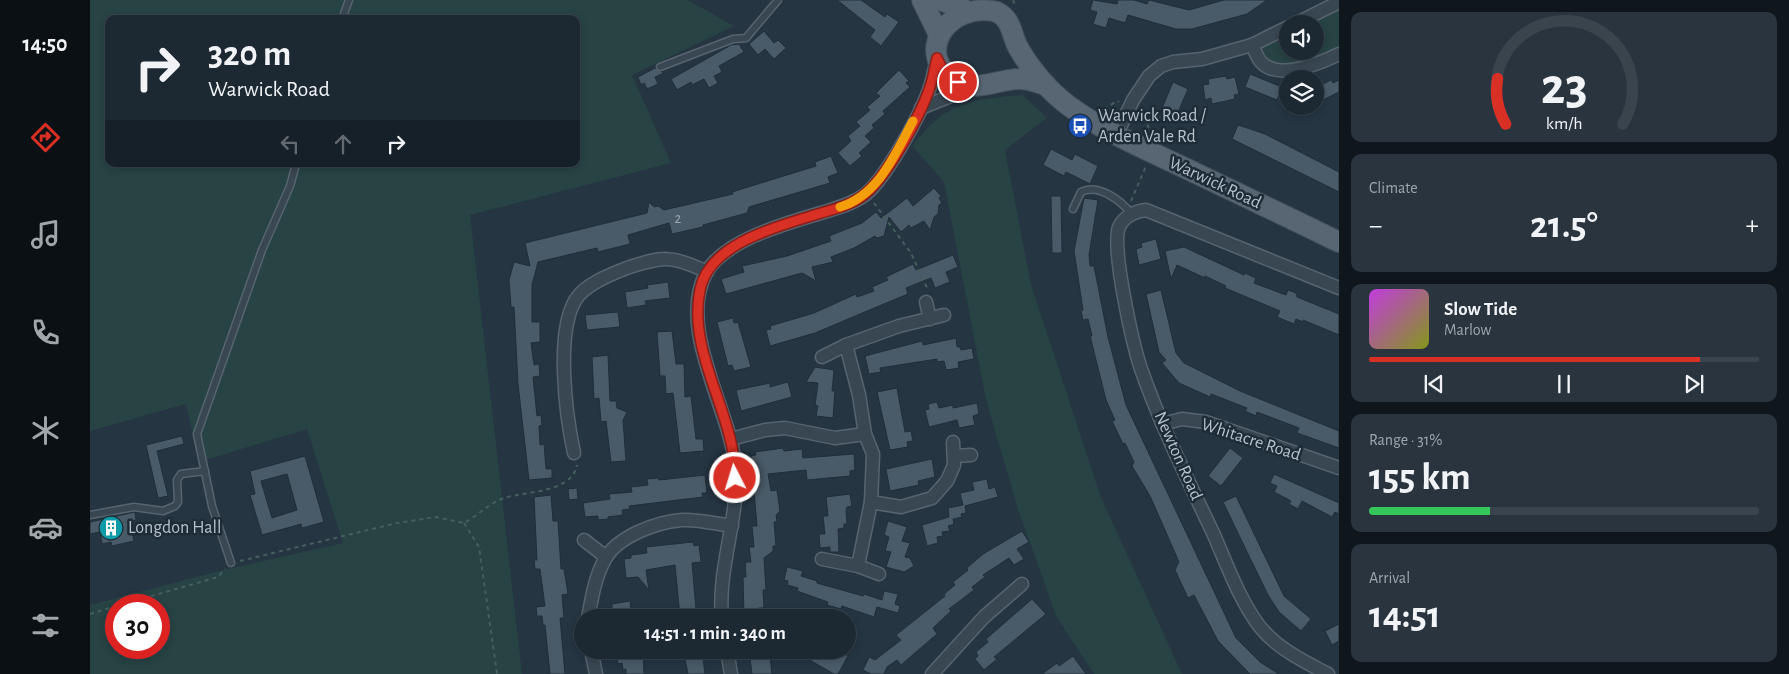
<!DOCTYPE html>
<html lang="en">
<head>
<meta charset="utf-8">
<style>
	:root { --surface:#1c2832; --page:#29343e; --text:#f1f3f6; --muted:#a0a6ac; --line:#3a444d; --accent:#d93025 }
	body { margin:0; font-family:"Alegreya Sans",sans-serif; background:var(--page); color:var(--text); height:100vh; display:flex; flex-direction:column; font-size:19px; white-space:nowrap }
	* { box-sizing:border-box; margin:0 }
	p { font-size:16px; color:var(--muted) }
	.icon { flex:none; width:28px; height:28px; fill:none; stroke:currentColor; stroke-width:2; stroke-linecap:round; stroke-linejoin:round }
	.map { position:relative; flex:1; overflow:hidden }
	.sheet { display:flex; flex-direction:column; gap:12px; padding:12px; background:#0f161c; width:450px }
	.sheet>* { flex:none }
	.hud { position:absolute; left:15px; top:15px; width:475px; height:152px; border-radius:10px; box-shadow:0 2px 8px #0003,0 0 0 1px var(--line); background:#1c2832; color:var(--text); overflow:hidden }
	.fabs { position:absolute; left:1189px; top:15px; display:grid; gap:10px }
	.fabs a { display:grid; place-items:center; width:45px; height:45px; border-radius:50%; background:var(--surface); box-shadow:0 2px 8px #0003,0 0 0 1px var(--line); font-size:25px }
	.speed { position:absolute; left:15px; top:594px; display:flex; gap:10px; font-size:25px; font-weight:700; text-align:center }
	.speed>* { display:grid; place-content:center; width:65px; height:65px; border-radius:50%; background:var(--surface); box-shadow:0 2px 8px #0003,0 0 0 1px var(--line); line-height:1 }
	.speed .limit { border:8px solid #d22; background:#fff; color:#111 }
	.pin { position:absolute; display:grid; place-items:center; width:42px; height:42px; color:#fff; margin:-21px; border:2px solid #fff; border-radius:50%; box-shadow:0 1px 5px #0007 }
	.me { position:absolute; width:55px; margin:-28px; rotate:355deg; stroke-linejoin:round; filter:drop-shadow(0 0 4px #0008) }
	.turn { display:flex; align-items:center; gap:18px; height:105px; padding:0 20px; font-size:22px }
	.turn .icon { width:65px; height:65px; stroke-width:2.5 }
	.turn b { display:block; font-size:35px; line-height:42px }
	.lanes { display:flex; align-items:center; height:48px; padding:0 20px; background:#0003; justify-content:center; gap:25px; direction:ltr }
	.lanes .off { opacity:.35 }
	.big { font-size:38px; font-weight:700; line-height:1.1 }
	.sheet .card { flex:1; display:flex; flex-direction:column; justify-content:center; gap:8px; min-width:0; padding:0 18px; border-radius:10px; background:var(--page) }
	.sheet .dial { align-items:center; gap:0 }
	.dial svg { height:130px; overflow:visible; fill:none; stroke:var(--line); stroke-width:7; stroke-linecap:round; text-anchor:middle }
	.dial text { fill:var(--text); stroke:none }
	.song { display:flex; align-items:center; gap:15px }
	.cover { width:60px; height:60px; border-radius:8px; background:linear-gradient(135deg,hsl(290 70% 55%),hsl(70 70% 35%)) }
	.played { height:5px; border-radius:2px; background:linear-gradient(90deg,var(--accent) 85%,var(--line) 85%) }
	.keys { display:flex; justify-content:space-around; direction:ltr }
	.heat { display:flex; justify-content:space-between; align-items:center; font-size:28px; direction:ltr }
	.charge { height:8px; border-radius:4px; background:linear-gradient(90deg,#34c759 31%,var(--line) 0) }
	.trip { position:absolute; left:484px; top:609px; width:282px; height:50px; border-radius:25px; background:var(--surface); box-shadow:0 2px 8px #0003,0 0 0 1px var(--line); font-weight:700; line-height:50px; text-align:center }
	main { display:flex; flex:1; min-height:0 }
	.tab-bar { display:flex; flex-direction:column; width:90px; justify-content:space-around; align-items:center; background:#0b1014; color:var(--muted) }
	.tab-bar .icon { width:35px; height:35px }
	.tab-bar .active { color:var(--accent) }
	.tab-bar b { font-size:22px; color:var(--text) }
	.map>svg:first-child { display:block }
	.green { fill:#274343; fill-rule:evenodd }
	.building { fill:#495b68; stroke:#202e39; fill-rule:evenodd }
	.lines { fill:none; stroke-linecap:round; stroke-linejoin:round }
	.service-casing { stroke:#57646f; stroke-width:9 }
	.minor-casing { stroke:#57646f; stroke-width:15 }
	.primary-casing { stroke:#43505b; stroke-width:22 }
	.path { stroke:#455f5e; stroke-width:2; stroke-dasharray:4 4; stroke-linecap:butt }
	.service { stroke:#394752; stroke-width:6 }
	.minor { stroke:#394752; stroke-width:12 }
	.primary { stroke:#576672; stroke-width:20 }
	.route-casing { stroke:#8d1f18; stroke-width:12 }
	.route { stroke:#d93025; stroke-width:9 }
	.slow { stroke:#f59e0b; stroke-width:9 }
	.labels { text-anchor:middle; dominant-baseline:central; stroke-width:5; stroke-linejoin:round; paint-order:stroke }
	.number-label { font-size:15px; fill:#9ba8b3 }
	.poi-label { font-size:18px; fill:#b6c1cc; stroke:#1e2c37; text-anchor:start }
	.street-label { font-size:18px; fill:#b6c1cc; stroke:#1e2c37 }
</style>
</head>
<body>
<main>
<nav class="tab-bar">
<b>14:50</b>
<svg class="icon active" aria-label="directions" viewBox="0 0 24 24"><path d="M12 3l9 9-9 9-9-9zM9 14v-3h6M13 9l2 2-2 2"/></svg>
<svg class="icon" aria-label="music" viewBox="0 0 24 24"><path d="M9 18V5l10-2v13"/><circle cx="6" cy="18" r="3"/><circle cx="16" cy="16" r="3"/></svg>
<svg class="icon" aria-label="phone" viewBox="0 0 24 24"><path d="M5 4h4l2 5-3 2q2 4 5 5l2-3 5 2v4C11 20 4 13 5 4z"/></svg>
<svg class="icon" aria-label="climate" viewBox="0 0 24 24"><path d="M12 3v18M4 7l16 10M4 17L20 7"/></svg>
<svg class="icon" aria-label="car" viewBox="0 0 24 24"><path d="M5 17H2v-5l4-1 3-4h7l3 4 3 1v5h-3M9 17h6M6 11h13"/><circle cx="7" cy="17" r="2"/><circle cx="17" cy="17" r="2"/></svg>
<svg class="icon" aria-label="filters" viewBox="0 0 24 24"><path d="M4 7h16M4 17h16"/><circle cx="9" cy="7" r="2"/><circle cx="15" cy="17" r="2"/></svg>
</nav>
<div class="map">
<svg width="1249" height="674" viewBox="0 0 1249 674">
	<rect width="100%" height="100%" fill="#253542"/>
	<g class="green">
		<path d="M0,0H598L644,26L542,75L581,163L380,215L432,674H0V605L129,571L253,543L217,429L109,462L96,404L0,431ZM19,19H486V164H19ZM26,605H69V648H26Z"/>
		<path d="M1249,8V47C1225,59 1204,70 1177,61L1171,47L1197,33L1198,51H1225V24H1217Z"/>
		<path d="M933,95L957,118L915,150L941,285L1010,495L1092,674H1004L966,616L927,506L896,400L854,182L822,146C830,137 838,126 848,118C871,100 905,97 933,95Z"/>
	</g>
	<g class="building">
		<polygon points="747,0 771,0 795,17 797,14 809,22 791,46 780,37 785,30"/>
		<polygon points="1003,0 1027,4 1028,0 1044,0 1057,4 1059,0 1099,10 1134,0 1177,0 1157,14 1102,29 1086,29 1038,15 1035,23 1019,18 1016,28 1003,24 1007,12 1000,10"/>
		<polygon points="674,31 684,43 688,40 696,48 684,59 675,49 668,55 659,44"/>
		<polygon points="649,44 654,52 629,66 632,72 624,76 628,83 619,88 614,79 602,85 601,82 587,90 581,79 641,45"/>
		<polygon points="565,68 574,73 565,77 568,84 557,89 554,83 551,85 548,77"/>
		<polygon points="809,70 819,81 816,83 820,87 793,111 795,114 782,125 784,128 775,136 781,142 769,153 772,156 760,166 748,153 761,141 758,136 770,126 766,122 780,110 777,107 790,96 786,93"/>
		<polygon points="1160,74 1192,87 1187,100 1155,87"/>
		<polygon points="1136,76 1137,79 1145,77 1149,94 1144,95 1145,99 1122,104 1121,98 1115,100 1113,85 1119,84 1118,79"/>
		<polygon points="1241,80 1243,83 1249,80 1249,92 1227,103 1225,88"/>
		<polygon points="1083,82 1098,89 1083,124 1075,120 1077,116 1070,113"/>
		<polygon points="1148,125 1175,134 1249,172 1249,192 1142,139"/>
		<polygon points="961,149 982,160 985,154 1008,166 1000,184 976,172 974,176 953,165"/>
		<polygon points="741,156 748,173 738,177 740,183 659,207 657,213 613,225 613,227 582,234 579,223 538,235 540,244 508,252 507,248 448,262 442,285 442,322 450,322 450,342 441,343 444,365 449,364 450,376 443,377 447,416 451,415 452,425 449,426 450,445 454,444 456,469 462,469 462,478 439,480 428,384 424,307 421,307 419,280 424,262 440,266 435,243 557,213 559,202 564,207 568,206 574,210 643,194 642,192 726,166 725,162"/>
		<polygon points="844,188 851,196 849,198 852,203 849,205 848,214 844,217 840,230 834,221 821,228 819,225 811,232 799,217 794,236 787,238 785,236 764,248 741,257 743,262 722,267 726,281 712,273 636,294 631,279 654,272 652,266 697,256 741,241 739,236 772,223 786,212 791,218 817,198 823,206"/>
		<polygon points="961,196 971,196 972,253 962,253"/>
		<polygon points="994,198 1008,200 999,255 1000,266 1004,266 1018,337 1036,405 1146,638 1170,662 1189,674 1160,674 1128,641 1104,595 1098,598 1085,570 1089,562 1060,496 1042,466 1044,462 1035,443 1033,444 1022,421 1025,420 1016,400 1000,336 1002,336 998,319 993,320 991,311 993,310 984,251"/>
		<polygon points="1066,239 1071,259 1049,265 1046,249 1052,247 1051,243"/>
		<polygon points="1094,247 1154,275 1155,273 1166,278 1164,283 1196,295 1198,290 1206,293 1207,297 1249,314 1249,335 1213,320 1213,322 1206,319 1204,324 1187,317 1190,311 1135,288 1136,286 1115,276 1115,278 1087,265 1081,279 1075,251"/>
		<polygon points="863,255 868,267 856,272 860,282 845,288 841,278 816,288 818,294 789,306 725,333 680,346 676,330 681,329 680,326 724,313 766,294 767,297 784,291 782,287 798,280 796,277 823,264 826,270"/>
		<polygon points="578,282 580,298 555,301 556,305 537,308 535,292 558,288 557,285"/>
		<polygon points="1071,290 1086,353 1094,363 1150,391 1249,431 1249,448 1207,433 1209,428 1167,412 1166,416 1155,411 1157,408 1121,394 1120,397 1089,383 1072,363 1076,360 1069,352 1056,294"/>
		<polygon points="528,312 530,327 497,330 495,315"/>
		<polygon points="643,318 644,323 648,322 661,367 644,371 642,365 638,366 627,322"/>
		<polygon points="582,331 586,364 594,364 595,397 601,396 606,439 613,439 614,451 590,453 583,393 576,394 575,376 570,376 567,332"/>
		<polygon points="866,338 867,347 870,347 871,350 882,348 884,359 868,362 869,368 856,370 854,361 847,362 847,359 790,368 791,372 779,374 775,356 832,341 833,345"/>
		<polygon points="518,355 520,401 526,401 527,408 537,412 533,420 536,461 521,462 516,421 511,422 509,398 504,399 502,357"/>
		<polygon points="725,367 744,370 742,391 745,391 743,418 726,416 728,406 725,405 728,383 716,382"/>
		<polygon points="698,382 702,397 651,411 646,390 680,383 680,387"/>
		<polygon points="807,388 815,432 821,431 823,441 817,442 818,447 800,450 787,392"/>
		<polygon points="847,402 849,408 863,405 863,408 887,403 889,414 883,416 885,425 869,428 867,420 839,427 835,410 839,409 838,404"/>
		<polygon points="92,436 94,444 67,451 78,496 68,498 56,445"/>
		<polygon points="693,448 694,451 712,449 713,458 764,454 765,470 760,471 760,476 717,480 716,470 678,474 681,491 687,490 690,511 686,515 687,522 684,522 686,546 683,546 683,551 674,558 676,590 673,590 674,608 669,608 670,618 654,618 653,577 656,577 655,562 661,562 659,547 664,547 662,526 667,526 661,456 666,455 665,452"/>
		<polygon points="1140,448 1153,458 1131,486 1118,476"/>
		<path d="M215,456L234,522L212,528L211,524L172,535L160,495L165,494L160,471ZM197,474L207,510L182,518L171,481Z"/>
		<polygon points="842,459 845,477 828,481 829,485 800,491 796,469"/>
		<polygon points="1184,474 1249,503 1249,514 1245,512 1242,517 1212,501 1208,509 1199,504 1201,501 1184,492 1187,486 1180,483"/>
		<polygon points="615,475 617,493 612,493 613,497 539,506 540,509 532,510 533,515 518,517 518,519 508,520 508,516 495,517 493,503 520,499 519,494 542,492 541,487 558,485 557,479 568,478 569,480"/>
		<polygon points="897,479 899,489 905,487 908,497 875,506 876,513 871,514 872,517 863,519 864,524 858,526 860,531 852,532 853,536 847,537 848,543 837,546 832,525 859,517 858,508 873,505 870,493 884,490 882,482"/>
		<polygon points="487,488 488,499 479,500 478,489"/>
		<polygon points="760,494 762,506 757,507 756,511 757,524 754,524 754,528 748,529 749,552 740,552 740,547 730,548 729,534 735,534 733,516 738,516 736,497"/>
		<polygon points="461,495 463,521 468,521 471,569 474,569 478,594 472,595 474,618 470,618 475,674 460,674 455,625 453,625 452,616 447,616 446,607 455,606 450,569 445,569 444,560 447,560 444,497"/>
		<polygon points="1146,496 1194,596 1221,619 1211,631 1189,612 1178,595 1145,527 1133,502"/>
		<polygon points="45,512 46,520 40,522 44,541 22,546 21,542 12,544 10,532 0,534 0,522"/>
		<polygon points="798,521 817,527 812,541 820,543 815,557 820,558 824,566 814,572 796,567 801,552 795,551 799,537 794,535"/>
		<polygon points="932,531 939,542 927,549 934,559 924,565 919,558 893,575 895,577 882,587 884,590 859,609 861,611 843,628 847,634 811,665 807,660 797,667 794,674 781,674 773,670 779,657 785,660 811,640 806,635 855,596 854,594 865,585 863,582 878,570 877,568 893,554"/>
		<polygon points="603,542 604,546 609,545 611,562 602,563 606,609 603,610 604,616 590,617 585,565 556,570 559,590 548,577 536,578 534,559 541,558 541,555 557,553 556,547"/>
		<polygon points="697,567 713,571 711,576 727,581 727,583 773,596 774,594 792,600 794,591 808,594 805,604 810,606 808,613 787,607 784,617 752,606 751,609 737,605 738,602 707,591 708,588 697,585 698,581 694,580"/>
		<polygon points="942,599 956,614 904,657 907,659 894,670 885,659 888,656 886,652 898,642 896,639"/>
		<polygon points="540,601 542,618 518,618 517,609 522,609 522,604"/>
		<polygon points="1249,624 1249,641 1242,645 1235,631"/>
		<polygon points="553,650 554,674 536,674 536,669 533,670 532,663 528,664 526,651"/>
		<polygon points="593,650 612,650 615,674 598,674"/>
		<polygon points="659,650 677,650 677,656 680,655 682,674 662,674"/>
		<polygon points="702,650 748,650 758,656 748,674 744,674"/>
		<polygon points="983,656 996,674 952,674 967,663 969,666"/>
	</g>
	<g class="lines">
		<g class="service-casing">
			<g id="service">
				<polyline points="252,19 259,0"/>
				<polyline points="570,67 643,39 656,38 688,0"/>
				<path d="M983,209L991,192C1009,183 1031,201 1042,214"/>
				<polyline points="0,515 44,507 73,511 85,506 88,502 87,480 91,474 115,471"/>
				<polyline points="141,563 122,506 107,434 172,250 200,186 206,164"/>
			</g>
		</g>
		<g class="minor-casing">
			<g id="minor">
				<polyline points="1205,24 1249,2"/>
				<path d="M1162,45C1165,50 1167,58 1171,62C1188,81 1231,63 1249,54"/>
				<polyline points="831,108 883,87"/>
				<polyline points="1026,136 1043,100 1059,76 1071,66 1083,62 1112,59 1162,45 1198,27"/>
				<polyline points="836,302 840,319"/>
				<polyline points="732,357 756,345"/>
				<polyline points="1072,424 1092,419 1116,422 1249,468"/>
				<polyline points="775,434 783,454 781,502 811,507 842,498 857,481 864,465 863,442"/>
				<polyline points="641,439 675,430 695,428 745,438 775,434 769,395 756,345 809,326 854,315"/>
				<path d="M484,453C476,416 465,332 486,299C496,284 521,274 537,268C573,256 582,255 617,272"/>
				<polyline points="865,456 881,455"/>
				<polyline points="494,540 516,557"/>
				<polyline points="732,559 768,566 781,502"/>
				<polyline points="768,566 789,574"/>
				<path d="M498,618C502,597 505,577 515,559C528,536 567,522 592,520C608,519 626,524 642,526"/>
				<path d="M632,618C627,566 651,515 645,463C639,408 587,328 616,273C634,240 697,223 731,213C746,208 763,204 776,194C797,176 831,114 840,87C843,78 845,67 847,58"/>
				<polyline points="501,650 506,674"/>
				<polyline points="637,650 641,674"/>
				<polyline points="842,674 894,617 932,584"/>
				<path d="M1238,674C1213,661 1188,649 1170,627C1150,601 1137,565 1124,535C1098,480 1071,426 1051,369C1043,345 1021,248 1029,227C1034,216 1046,211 1056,210L1249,288"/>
			</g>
		</g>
		<g class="primary-casing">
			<g id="primary">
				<polyline points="832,0 848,33"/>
				<polyline points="850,0 872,8"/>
				<path d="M956,85C948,83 939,79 930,79C910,79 887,92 868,82C821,56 857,0 907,12C923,20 921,36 929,49C941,70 960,92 979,106C1015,132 1055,149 1095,168C1147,193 1198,217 1249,242"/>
			</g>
		</g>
		<g class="path">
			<polyline points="923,0 926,7"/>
			<polyline points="1014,109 1027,101 1029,102"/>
			<polyline points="1049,112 1055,116 1060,133"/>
			<polyline points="1041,201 1056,166"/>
			<polyline points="784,203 821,253 838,290"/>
			<polyline points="374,523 389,547 407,674"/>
			<path d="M150,561L307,523L346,517L374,523C387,516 400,503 414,498C436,491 482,493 487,465"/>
			<polyline points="30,605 128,577 135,569"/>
			<polyline points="0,614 26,606"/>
		</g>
		<use href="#service" class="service"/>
		<use href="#minor" class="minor"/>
		<use href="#primary" class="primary"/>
	</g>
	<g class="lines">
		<g class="route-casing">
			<path id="route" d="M645,478C646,414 597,355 610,290C619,243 689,226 728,214C744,209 763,205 776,193C798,175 831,114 840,87C843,78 845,67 847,58L853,70L868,82"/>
		</g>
		<use href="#route" class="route"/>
		<path class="slow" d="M750,207C789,195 805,154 823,121"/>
	</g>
	<defs>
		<g id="bus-disc" transform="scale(1.25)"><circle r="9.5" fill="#1a4fb4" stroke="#1e2c37"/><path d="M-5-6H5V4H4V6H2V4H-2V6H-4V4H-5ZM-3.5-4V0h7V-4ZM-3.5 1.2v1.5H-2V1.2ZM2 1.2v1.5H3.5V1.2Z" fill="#fff"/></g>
		<g id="building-disc" transform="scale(1.25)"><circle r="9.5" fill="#0f9aa8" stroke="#1e2c37"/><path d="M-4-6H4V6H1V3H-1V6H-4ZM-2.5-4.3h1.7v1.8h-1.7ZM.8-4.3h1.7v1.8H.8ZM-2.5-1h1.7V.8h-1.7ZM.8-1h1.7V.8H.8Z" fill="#fff"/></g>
	</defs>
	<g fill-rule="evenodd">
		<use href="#bus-disc" x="990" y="126"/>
		<use href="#building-disc" x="21" y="528"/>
	</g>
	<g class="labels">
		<g class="number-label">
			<text x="588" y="218">2</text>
		</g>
		<g class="poi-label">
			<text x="1008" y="116">Warwick Road /<tspan x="1008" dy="21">Arden Vale Rd</tspan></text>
			<text x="38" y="528">Longdon Hall</text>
		</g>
		<g class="street-label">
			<text transform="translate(1125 183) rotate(25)">Warwick Road</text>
			<text transform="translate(1161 440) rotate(18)">Whitacre Road</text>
			<text transform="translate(1088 456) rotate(66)">Newton Road</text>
		</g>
	</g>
</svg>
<div class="fabs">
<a><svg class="icon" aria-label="sound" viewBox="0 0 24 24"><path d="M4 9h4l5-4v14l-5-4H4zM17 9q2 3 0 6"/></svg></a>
<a><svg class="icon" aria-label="layers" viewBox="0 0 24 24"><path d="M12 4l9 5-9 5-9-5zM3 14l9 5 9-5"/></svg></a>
</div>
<div class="speed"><div class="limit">30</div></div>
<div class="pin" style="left:868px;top:82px;background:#d93025"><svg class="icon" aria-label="arrive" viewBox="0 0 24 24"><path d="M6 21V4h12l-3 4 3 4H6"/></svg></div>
<svg class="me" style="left:645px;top:478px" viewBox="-20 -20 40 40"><circle r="17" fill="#d93025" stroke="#fff" stroke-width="3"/><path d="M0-11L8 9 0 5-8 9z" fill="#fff"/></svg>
<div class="trip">14:51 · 1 min · 340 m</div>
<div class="hud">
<div class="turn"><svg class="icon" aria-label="right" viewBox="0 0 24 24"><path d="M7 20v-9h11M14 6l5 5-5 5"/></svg><div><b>320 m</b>Warwick Road</div></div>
<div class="lanes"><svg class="icon off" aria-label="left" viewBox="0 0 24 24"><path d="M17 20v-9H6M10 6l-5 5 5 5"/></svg><svg class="icon off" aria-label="ahead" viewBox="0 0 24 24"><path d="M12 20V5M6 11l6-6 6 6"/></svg><svg class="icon" aria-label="right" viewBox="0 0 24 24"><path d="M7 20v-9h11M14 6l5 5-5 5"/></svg></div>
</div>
</div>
<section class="sheet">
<div class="card dial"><svg viewBox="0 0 100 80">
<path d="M14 69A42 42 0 1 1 86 69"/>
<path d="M14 69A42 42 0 0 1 9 41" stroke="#d93025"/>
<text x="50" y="56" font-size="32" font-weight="700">23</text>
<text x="50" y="72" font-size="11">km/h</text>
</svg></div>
<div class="card"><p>Climate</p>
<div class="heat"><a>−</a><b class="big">21.5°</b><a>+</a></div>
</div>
<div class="card">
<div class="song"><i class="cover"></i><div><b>Slow Tide</b><p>Marlow</p></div></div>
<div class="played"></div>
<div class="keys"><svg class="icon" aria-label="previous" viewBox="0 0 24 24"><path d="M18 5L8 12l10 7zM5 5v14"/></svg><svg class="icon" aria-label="pause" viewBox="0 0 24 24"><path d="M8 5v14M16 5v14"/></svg><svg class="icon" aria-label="next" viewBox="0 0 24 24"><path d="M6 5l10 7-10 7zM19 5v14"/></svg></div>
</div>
<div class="card"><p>Range · 31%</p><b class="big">155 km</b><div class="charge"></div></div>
<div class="card"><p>Arrival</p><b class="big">14:51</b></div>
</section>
</main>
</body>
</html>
